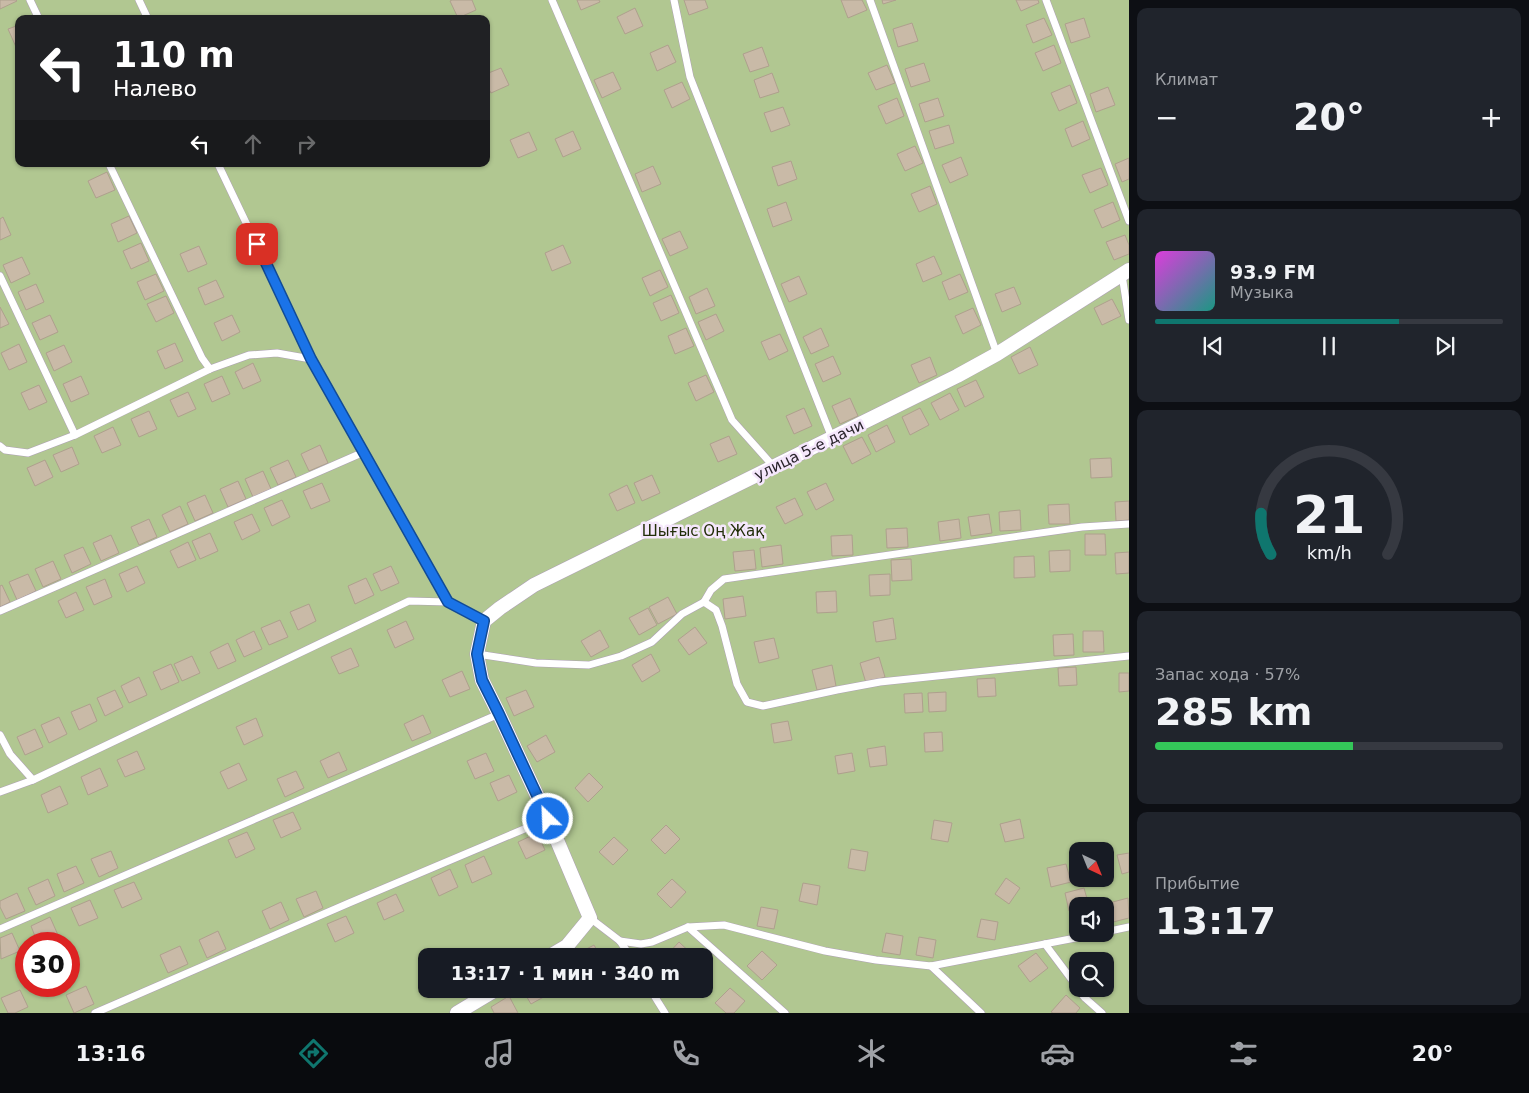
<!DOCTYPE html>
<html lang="ru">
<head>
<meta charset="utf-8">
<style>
	:root { --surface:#171b24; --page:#20242c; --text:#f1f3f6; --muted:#9ea1a6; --line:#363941; --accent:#0f766e }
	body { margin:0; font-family:"DejaVu Sans",sans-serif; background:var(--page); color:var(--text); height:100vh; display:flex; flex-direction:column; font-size:19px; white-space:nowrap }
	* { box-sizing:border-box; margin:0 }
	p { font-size:16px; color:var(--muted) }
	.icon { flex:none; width:28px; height:28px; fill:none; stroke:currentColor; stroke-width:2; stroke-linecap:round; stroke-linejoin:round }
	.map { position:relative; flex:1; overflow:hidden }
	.panel { display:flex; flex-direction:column; gap:8px; padding:8px; background:#0d0f14; width:400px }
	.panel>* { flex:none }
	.hud { position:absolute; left:15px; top:15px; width:475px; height:152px; border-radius:10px; box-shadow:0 1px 4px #0004; background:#202124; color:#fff; overflow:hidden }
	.needle { width:32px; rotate:137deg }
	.fabs { position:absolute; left:1069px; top:842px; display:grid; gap:10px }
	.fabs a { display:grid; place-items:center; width:45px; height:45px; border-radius:10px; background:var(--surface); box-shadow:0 1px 4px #0004; font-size:25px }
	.speed { position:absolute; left:15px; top:932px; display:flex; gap:10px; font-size:25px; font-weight:700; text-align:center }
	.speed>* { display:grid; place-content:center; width:65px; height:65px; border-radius:50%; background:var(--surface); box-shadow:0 1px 4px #0004; line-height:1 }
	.speed .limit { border:8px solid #d22; background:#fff; color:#111 }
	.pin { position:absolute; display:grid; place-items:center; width:42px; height:42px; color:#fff; margin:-21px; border-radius:10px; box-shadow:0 2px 8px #0006 }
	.me { position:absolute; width:55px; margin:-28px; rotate:336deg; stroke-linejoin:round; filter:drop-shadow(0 0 4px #0008) }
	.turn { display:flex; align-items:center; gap:18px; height:105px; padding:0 15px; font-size:22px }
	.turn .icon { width:65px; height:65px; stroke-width:2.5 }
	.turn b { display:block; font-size:35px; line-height:42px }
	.lanes { display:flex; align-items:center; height:48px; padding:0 15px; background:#0003; justify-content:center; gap:25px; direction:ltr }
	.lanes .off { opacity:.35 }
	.big { font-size:38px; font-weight:700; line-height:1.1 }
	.panel .card { flex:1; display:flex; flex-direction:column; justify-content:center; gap:8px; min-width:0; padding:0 18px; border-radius:10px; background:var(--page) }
	.panel .dial { align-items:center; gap:0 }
	.dial svg { height:130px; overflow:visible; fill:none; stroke:var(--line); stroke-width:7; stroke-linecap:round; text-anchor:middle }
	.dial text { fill:var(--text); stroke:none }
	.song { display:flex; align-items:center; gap:15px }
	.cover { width:60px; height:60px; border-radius:8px; background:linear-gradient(135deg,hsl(300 70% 55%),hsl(170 70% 35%)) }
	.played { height:5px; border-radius:2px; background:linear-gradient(90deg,var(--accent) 70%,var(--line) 70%) }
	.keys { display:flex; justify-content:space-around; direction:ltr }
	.heat { display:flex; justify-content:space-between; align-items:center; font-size:28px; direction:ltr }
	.charge { height:8px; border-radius:4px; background:linear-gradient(90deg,#34c759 57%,var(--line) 0) }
	.trip { position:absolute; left:418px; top:948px; width:295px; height:50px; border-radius:10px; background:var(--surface); box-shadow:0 1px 4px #0004; font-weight:700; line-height:50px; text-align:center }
	.dock { display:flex; height:80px; justify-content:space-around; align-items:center; background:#090b0e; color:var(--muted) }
	.dock .icon { width:35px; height:35px }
	.dock .current { color:var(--accent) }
	.dock b { font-size:22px; color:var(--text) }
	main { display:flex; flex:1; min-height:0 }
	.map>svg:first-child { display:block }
	.green { fill:#b1c791; fill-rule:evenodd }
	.building { fill:#c9baa7; stroke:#aea08d }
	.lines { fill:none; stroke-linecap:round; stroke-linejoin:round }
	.lane-casing { stroke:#aea1b5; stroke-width:8 }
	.street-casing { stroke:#aea1b5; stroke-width:15 }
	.lane { stroke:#fff; stroke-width:7 }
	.street { stroke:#fff; stroke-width:14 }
	.route-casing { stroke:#114b97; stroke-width:12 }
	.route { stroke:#1a73e8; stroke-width:9 }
	.labels { text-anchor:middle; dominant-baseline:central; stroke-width:5; stroke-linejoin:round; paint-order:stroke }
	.street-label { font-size:15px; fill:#28232a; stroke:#f5e7fc }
	.park-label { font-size:15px; fill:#222e08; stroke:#f5e7fc }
</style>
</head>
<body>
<main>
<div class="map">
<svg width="1129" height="1013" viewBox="0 0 1129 1013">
	<rect width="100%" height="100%" fill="#e8daef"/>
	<path class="green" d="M0,0H1129V1013H0ZM19,19H486V164H19ZM1078,851H1105V879H1078ZM1078,906H1105V934H1078ZM26,944H69V986H26ZM426,956H704V989H426ZM1078,961H1105V989H1078Z"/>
	<g class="building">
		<polygon points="0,0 16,0 17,1 0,9"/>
		<polygon points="452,0 472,0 476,10 458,18 450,1"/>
		<polygon points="577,0 599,0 600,2 581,10"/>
		<polygon points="684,0 705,0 708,8 689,15"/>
		<polygon points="841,0 862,0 867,10 848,18"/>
		<polygon points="882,0 896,0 883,4"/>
		<polygon points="1016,0 1038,0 1039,3 1021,11"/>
		<polygon points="635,8 643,26 625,34 617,17"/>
		<polygon points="1044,18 1052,35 1033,43 1026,25"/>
		<polygon points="1084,18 1090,37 1071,43 1065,24"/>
		<polygon points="912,23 918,41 898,47 893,29"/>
		<polygon points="19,25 19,46 16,47 8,29"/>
		<polygon points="668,45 676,62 657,71 650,53"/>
		<polygon points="1054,45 1061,63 1043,71 1035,53"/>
		<polygon points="762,47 769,66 750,72 743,54"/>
		<polygon points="924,63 930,81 911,87 905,69"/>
		<polygon points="887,65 895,83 876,90 868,73"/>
		<polygon points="501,68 509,85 491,93 486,84 486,74"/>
		<polygon points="613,72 621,89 602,98 594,80"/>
		<polygon points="772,73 779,92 760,98 754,80"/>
		<polygon points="682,82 690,99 672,108 664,90"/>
		<polygon points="1070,85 1077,103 1059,111 1051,93"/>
		<polygon points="1108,87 1115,105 1096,112 1090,94"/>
		<polygon points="897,98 904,116 886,124 878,106"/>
		<polygon points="938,98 944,116 925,122 919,104"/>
		<polygon points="783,107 790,125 771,132 764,113"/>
		<polygon points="1083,121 1090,139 1072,147 1065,129"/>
		<polygon points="949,125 954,143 935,149 929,131"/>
		<polygon points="573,131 581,149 563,157 555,139"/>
		<polygon points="529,132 537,150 518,158 510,140"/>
		<polygon points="915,146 923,163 905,171 897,154"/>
		<polygon points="961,157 968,175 950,183 942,165"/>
		<polygon points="1129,158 1129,179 1122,182 1115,164"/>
		<polygon points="791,161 797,179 778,186 772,167"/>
		<polygon points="653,166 661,184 642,192 635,174"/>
		<polygon points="1101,168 1108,185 1090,193 1082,175"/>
		<polygon points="107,172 115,190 96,198 88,181"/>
		<polygon points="930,186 937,204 919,212 911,194"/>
		<polygon points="786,202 792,220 773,227 767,209"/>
		<polygon points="1113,202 1120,220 1102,228 1094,210"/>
		<polygon points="129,216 137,233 118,242 111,224"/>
		<polygon points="3,217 11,235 0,240 0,219"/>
		<polygon points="680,231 688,248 670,256 662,239"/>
		<polygon points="1125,235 1129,245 1129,254 1114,260 1106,242"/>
		<polygon points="141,243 149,261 131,269 123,251"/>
		<polygon points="563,245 571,263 552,271 545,253"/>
		<polygon points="199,246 207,264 188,272 180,254"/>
		<polygon points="934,256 942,274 923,282 916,264"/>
		<polygon points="22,257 30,274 11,283 3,265"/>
		<polygon points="660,270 668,287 650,296 642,278"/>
		<polygon points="156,274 164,291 145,300 137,282"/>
		<polygon points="960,274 968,292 949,300 942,282"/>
		<polygon points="799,276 807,294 789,302 781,284"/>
		<polygon points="216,280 224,297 205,305 198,288"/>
		<polygon points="36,284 44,302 26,310 18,292"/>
		<polygon points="1014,287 1021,304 1002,312 995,294"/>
		<polygon points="707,288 715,306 696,314 689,297"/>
		<polygon points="671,295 679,313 661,321 653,303"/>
		<polygon points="166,296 174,313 156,322 147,304"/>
		<polygon points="1112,299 1121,316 1102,325 1094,308"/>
		<polygon points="0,307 9,324 0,328"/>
		<polygon points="973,308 981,325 963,334 955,316"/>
		<polygon points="716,314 724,331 706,340 698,322"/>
		<polygon points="50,315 58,332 40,340 32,323"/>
		<polygon points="232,315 240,332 222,341 214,323"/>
		<polygon points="686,328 694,346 675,354 668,336"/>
		<polygon points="821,328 829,346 811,354 803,337"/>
		<polygon points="780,334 788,351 769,360 761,342"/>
		<polygon points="175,343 183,361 165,369 157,351"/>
		<polygon points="19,344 27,362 9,370 1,353"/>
		<polygon points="64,345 72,362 54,371 46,353"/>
		<polygon points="1030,347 1038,365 1019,374 1011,357"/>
		<polygon points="833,356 841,374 823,382 815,364"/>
		<polygon points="930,357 937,375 919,383 911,365"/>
		<polygon points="253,363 261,381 243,389 235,372"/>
		<polygon points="706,375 714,392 696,401 688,383"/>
		<polygon points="81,376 89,394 71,402 63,384"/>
		<polygon points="222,376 230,394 212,402 204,384"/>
		<polygon points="976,380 984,397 965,407 957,389"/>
		<polygon points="39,385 47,402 29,410 21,393"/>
		<polygon points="188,392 196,409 178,417 170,400"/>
		<polygon points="950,393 959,410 940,420 931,403"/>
		<polygon points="850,398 858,416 840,424 832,406"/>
		<polygon points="804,408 812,426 794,434 786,416"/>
		<polygon points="920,408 929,425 910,435 902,417"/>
		<polygon points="149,411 157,429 139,437 131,419"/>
		<polygon points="887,425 895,442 876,452 868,435"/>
		<polygon points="113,427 121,445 102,453 94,436"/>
		<polygon points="729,436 737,454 718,462 710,444"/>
		<polygon points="862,437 871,454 852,464 843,446"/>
		<polygon points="320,445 328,463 309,471 301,454"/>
		<polygon points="72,447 79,464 61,472 53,455"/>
		<polygon points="1111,458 1112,477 1091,478 1090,459"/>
		<polygon points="45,460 53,477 35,486 27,468"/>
		<polygon points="288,460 296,477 278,485 270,468"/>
		<polygon points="263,471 271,489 253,497 245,479"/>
		<polygon points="652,475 660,493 642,501 634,483"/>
		<polygon points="238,481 246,499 228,507 220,489"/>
		<polygon points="322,483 330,501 311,509 303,491"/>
		<polygon points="826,483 834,500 816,510 807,492"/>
		<polygon points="627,485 635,503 617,511 609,494"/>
		<polygon points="205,495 213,513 195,521 187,503"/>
		<polygon points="795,498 803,515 785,524 776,507"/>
		<polygon points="282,500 290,517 272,526 264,508"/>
		<polygon points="1129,501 1129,520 1116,521 1115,502"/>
		<polygon points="1069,504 1070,524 1049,524 1048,505"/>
		<polygon points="180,506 188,524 170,532 162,515"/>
		<polygon points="1020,510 1021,530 1000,531 999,512"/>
		<polygon points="252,514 260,531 242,540 234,522"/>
		<polygon points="989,514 992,533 971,536 968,517"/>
		<polygon points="149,519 157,537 139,545 131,527"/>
		<polygon points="959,519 961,538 940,541 938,522"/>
		<polygon points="907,528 908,547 887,548 886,529"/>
		<polygon points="210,533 218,551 200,559 192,541"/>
		<polygon points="1085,534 1105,534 1106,555 1085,555"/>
		<polygon points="111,535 119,553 101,561 93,543"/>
		<polygon points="852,535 853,555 832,556 831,536"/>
		<polygon points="188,542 196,560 178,568 170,551"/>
		<polygon points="781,545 783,564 762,567 760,548"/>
		<polygon points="83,547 91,564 72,573 64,555"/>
		<polygon points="754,550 756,569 735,571 733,552"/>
		<polygon points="1070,550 1070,571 1050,572 1049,551"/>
		<polygon points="1129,552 1129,573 1116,574 1115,553"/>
		<polygon points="1034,556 1035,577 1014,578 1014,557"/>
		<polygon points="911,559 912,580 892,581 891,560"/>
		<polygon points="53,561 61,579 43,587 35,569"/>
		<polygon points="137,566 145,583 127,592 119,574"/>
		<polygon points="391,566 399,583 381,591 373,574"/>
		<polygon points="28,574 36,591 17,600 9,582"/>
		<polygon points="890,574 890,595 870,596 869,575"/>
		<polygon points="366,578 374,595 355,604 348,586"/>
		<polygon points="105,579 112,597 94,605 86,587"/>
		<polygon points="2,585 10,602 0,607 0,586"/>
		<polygon points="836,591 837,612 817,613 816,592"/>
		<polygon points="76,592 84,610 66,618 58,601"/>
		<polygon points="743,596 746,616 725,619 723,599"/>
		<polygon points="668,597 677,614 658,624 649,607"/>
		<polygon points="309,604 316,621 298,630 290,612"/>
		<polygon points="648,608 657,625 639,635 629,618"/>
		<polygon points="893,618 896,639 876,642 873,622"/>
		<polygon points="280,620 288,637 269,645 261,628"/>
		<polygon points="406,621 414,639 395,648 387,630"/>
		<polygon points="695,627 707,643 689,655 678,640"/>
		<polygon points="600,630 609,647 591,657 581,641"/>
		<polygon points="254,631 262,649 244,657 236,640"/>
		<polygon points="1083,631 1103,631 1104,652 1083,652"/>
		<polygon points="1073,634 1074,655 1054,656 1053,635"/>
		<polygon points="774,638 779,658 759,663 754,642"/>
		<polygon points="228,643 236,661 218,669 210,652"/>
		<polygon points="351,648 359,666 339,674 331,657"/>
		<polygon points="651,654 660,671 642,682 632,665"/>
		<polygon points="192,656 200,673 182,681 174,664"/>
		<polygon points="879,657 885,677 866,683 860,663"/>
		<polygon points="171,664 179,682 161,690 153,672"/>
		<polygon points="832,665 836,686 817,690 812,670"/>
		<polygon points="1076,667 1077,685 1059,686 1058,668"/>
		<polygon points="462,671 470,689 450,697 442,680"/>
		<polygon points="1119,673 1129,673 1129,691 1119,692"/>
		<polygon points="139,677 147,695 129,703 121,686"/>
		<polygon points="995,678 996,696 978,697 977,679"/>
		<polygon points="115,690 123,707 105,716 97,698"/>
		<polygon points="526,690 534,707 514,716 506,698"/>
		<polygon points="946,692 946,711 929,712 928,693"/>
		<polygon points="922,693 923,712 905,713 904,694"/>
		<polygon points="90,704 97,721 79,730 71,712"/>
		<polygon points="423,715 431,733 412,741 404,724"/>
		<polygon points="59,717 67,734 49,743 41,725"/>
		<polygon points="256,718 263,736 244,745 236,727"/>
		<polygon points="788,721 792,740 774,743 771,724"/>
		<polygon points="35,729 43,747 25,755 17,737"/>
		<polygon points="942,732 943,751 925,752 924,733"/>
		<polygon points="546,735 555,752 537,762 527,746"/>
		<polygon points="885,746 887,765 870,767 867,749"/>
		<polygon points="137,751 145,769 125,777 117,760"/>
		<polygon points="339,752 347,770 328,778 320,761"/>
		<polygon points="486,753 494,771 475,779 467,761"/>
		<polygon points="852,753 855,771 838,774 835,756"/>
		<polygon points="239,763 247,780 228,789 220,772"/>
		<polygon points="100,768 108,786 88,795 81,777"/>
		<polygon points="296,771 304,788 285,797 277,779"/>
		<polygon points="589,773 603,787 588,802 575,788"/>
		<polygon points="509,775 517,792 498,801 490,783"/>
		<polygon points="60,786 68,804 48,813 41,795"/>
		<polygon points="293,812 301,829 281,838 273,820"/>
		<polygon points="1020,819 1024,838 1005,842 1000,824"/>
		<polygon points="934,820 952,823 948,842 931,839"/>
		<polygon points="666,825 680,839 665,854 651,840"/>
		<polygon points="247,832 255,849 236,858 228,840"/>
		<polygon points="537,833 545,850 526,859 518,842"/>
		<polygon points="614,837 628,850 613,865 599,852"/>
		<polygon points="851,849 868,852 865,871 848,868"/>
		<polygon points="111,851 118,868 99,877 91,859"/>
		<polygon points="1129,853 1129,872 1122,874 1117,855"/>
		<polygon points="484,856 492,874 472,883 465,865"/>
		<polygon points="1066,864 1071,882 1051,887 1047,868"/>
		<polygon points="76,866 84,883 64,892 57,874"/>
		<polygon points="450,869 458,887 439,896 431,878"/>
		<polygon points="1006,878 1020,888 1009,904 995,894"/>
		<polygon points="48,879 55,896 36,905 28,888"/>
		<polygon points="672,879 686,892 671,908 657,894"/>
		<polygon points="134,882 142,899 122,908 114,890"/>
		<polygon points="803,883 820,886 817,905 799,901"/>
		<polygon points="1084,888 1089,906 1078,906 1078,909 1069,911 1065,893"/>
		<polygon points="316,891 323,908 304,917 296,899"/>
		<polygon points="17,893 25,911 6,919 0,907 0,901"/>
		<polygon points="396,894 404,911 384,920 377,903"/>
		<polygon points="1128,898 1129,918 1113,922 1109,903"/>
		<polygon points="90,900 98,918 79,926 71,908"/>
		<polygon points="281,902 289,920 270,929 262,911"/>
		<polygon points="761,907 778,910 774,929 757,926"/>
		<polygon points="346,916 354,933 335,942 327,924"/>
		<polygon points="50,917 58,935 38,944 31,926"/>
		<polygon points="981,919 998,922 995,940 977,937"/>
		<polygon points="218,931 226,949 207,958 199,940"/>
		<polygon points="12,933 20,951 1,959 0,938"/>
		<polygon points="886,933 903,936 900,955 882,952"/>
		<polygon points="919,937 936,940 933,958 916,955"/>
		<polygon points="679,942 694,956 666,956"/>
		<polygon points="594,945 600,956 576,956 575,955"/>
		<polygon points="180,946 188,964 168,973 160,955"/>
		<polygon points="762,951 777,965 762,980 747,966"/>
		<polygon points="1036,953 1048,968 1030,982 1018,966"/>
		<polygon points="86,986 94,1004 74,1013 66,995"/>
		<polygon points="730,988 745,1001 734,1013 726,1013 715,1003"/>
		<polygon points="459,989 470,989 460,993"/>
		<polygon points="522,989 546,989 549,994 531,1004"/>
		<polygon points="20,990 28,1007 15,1013 8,1013 1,998"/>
		<polygon points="1066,995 1080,1008 1076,1013 1053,1013 1051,1012"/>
		<polygon points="509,996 518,1013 494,1013 491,1007"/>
	</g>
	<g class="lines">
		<g class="lane-casing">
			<g id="lane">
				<polyline points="30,0 39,19"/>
				<polyline points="139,0 148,19"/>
				<polyline points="552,0 732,420 774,467"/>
				<polyline points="674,0 690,77 832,438"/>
				<polyline points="870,0 997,354"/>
				<polyline points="1046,0 1129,221"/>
				<polyline points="109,164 202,358 210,369"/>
				<polyline points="1122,275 1129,320"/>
				<polyline points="0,276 75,435"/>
				<polyline points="0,446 5,450 28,453 75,435 210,369 249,355 277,353 311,359"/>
				<polyline points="448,602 484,621"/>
				<polyline points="704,602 711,590 724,579 1082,527 1129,524"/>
				<polyline points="0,611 364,452"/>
				<polyline points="477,654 536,663 589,665 621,656 652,642 682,614 704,602 716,610 722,626 737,684 747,702 763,706 837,690 880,682 1129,656"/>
				<polyline points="0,735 10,754 33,780"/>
				<polyline points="0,792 33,780 409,601 448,602 311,359 218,164"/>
				<polyline points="590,918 620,941 630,956"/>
				<polyline points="688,927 785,1013"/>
				<polyline points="0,929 499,714"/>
				<polyline points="1105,932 1129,927"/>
				<polyline points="620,941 641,944 652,942 688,927 724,925 825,951 876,960 931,966 1096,934"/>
				<polyline points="1045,944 1078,988"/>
				<polyline points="931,966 981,1013"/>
				<polyline points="650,989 665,1013"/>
				<polyline points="1078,989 1085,998 1102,1013"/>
				<polyline points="95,1013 349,903 548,819"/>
			</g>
		</g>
		<g class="street-casing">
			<g id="street">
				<polyline points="550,956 567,946 590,918 548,819 499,714 482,680 477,654 484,621 500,608 534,585 957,376 997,354 1129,270"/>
				<polyline points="457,1013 497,989"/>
			</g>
		</g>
		<use href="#lane" class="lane"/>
		<use href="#street" class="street"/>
	</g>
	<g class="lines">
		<g class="route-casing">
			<polyline id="route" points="257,244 311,359 448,602 484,621 477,654 482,680 499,714 548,819"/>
		</g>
		<use href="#route" class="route"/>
	</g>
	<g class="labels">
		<g class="street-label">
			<text transform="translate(809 450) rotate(-26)">улица 5-е дачи</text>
		</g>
		<g class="park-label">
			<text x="703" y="531">Шығыс Оң Жақ</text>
		</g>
	</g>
</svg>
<div class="fabs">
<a><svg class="needle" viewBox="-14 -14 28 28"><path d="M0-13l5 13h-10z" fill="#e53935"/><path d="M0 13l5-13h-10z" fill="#9ea1a6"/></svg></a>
<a><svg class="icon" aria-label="sound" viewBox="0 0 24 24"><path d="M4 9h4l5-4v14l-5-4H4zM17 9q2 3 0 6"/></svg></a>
<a><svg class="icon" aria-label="search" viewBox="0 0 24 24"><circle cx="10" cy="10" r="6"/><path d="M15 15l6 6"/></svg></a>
</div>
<div class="speed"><div class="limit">30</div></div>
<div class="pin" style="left:257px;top:244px;background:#d93025"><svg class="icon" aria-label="arrive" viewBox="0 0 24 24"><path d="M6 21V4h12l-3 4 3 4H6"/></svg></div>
<svg class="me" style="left:548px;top:819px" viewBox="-20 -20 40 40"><circle r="17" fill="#1a73e8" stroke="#fff" stroke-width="3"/><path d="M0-11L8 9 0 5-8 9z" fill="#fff"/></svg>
<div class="trip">13:17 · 1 мин · 340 m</div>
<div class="hud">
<div class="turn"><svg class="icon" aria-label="left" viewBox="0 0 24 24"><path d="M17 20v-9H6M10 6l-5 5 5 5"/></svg><div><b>110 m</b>Налево</div></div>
<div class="lanes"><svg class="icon" aria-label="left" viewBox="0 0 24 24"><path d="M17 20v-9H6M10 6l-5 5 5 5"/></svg><svg class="icon off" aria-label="ahead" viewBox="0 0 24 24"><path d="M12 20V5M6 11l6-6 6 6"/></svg><svg class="icon off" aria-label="right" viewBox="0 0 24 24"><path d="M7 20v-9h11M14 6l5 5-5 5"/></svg></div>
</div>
</div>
<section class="panel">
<div class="card"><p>Климат</p>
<div class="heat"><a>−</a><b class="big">20°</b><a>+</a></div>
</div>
<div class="card">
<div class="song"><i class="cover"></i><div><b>93.9 FM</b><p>Музыка</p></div></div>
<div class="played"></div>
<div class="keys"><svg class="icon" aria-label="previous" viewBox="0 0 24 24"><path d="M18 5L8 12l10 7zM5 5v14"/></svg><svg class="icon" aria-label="pause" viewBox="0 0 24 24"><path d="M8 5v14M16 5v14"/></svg><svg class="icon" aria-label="next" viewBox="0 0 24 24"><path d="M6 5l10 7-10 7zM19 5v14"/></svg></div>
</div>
<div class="card dial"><svg viewBox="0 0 100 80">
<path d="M14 69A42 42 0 1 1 86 69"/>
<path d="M14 69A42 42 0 0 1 8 44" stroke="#0f766e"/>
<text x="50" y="56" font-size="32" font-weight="700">21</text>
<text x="50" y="72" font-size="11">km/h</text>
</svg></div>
<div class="card"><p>Запас хода · 57%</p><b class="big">285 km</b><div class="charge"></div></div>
<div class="card"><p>Прибытие</p><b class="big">13:17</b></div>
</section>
</main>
<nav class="dock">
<b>13:16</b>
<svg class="icon current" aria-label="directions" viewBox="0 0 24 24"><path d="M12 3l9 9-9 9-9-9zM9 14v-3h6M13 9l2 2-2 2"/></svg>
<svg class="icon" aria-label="music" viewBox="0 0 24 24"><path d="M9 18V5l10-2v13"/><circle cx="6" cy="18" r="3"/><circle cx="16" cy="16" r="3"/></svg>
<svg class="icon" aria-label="phone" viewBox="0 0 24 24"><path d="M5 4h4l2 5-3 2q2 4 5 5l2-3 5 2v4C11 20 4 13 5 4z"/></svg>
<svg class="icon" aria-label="climate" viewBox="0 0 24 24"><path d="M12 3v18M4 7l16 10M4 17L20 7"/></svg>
<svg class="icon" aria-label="car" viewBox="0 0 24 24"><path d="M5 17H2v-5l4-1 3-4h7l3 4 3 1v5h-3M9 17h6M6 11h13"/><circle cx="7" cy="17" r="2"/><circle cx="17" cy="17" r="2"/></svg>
<svg class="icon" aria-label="filters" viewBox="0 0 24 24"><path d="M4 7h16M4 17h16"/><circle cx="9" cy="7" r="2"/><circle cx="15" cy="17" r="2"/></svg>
<b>20°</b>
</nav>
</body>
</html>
